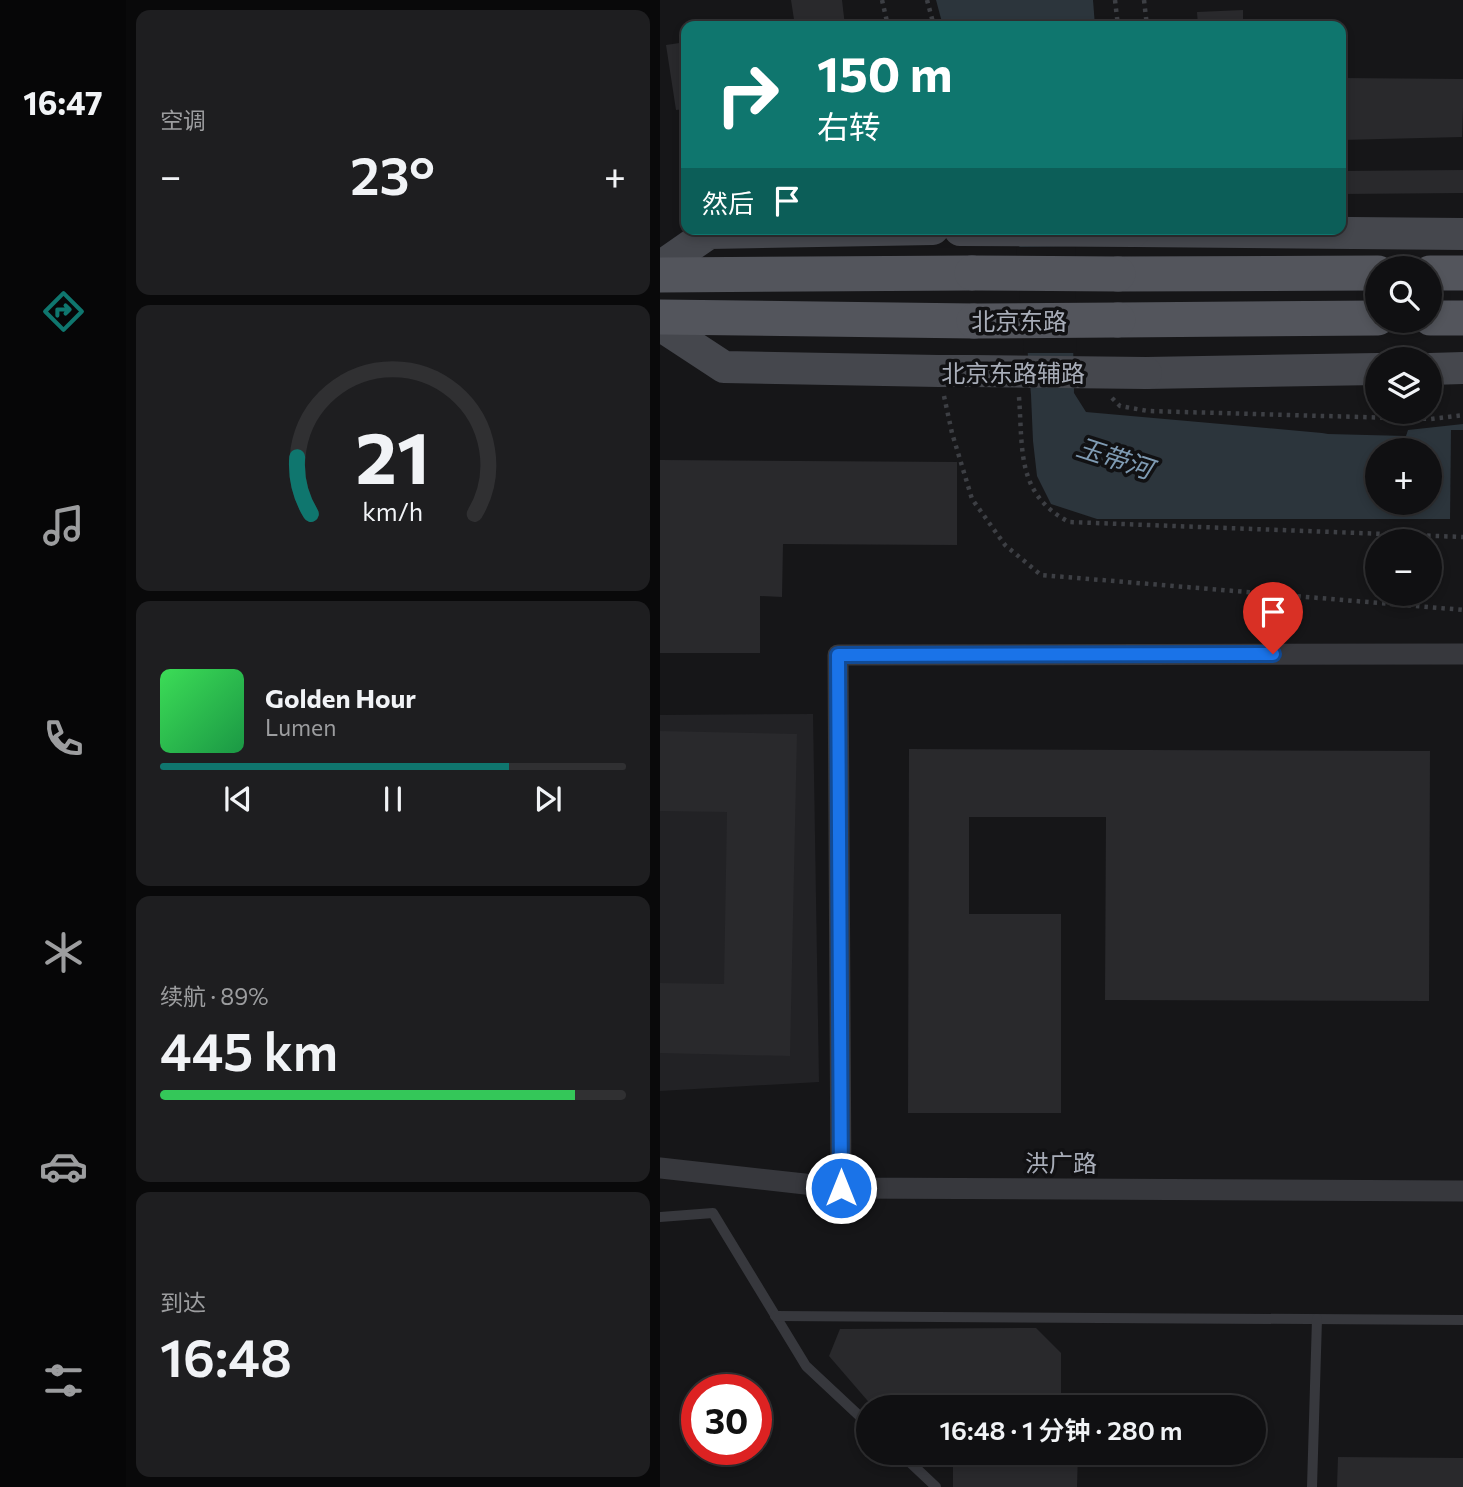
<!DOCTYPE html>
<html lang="zh">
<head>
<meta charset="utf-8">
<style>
	:root { --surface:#101012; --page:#1e1e20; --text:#f1f3f6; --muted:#9c9d9f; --line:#303032; --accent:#0f766e }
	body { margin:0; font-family:Commissioner,"Noto Sans SC",sans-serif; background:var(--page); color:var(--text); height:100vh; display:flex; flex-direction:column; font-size:26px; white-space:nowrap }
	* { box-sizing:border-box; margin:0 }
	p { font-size:23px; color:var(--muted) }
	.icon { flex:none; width:38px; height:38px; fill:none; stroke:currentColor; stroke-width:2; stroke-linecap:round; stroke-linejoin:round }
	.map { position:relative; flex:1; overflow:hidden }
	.drawer { display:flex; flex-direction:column; gap:10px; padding:10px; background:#09090a; width:534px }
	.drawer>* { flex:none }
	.hud { position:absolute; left:21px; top:21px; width:665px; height:214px; border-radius:14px; box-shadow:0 4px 10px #0003,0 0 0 2px var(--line); background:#0f766e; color:#fff; overflow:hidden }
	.tools { position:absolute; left:705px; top:256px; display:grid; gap:14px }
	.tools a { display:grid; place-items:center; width:77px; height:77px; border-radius:50%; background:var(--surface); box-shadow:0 4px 10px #0003,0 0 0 2px var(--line); font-size:35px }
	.speed { position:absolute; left:21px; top:1374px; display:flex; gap:14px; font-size:35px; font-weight:700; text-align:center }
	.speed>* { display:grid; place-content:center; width:91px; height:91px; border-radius:50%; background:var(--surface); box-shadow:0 4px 10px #0003,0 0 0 2px var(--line); line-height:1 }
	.speed .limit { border:10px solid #d22; background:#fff; color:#111 }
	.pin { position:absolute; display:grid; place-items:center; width:60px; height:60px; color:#fff; margin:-72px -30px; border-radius:50% 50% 50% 0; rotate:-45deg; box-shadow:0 0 7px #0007 }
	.pin .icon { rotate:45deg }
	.me { position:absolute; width:77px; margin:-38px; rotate:0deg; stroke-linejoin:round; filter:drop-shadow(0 0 5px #0008) }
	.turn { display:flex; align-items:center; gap:24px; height:147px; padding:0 21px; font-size:32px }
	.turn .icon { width:91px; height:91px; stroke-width:2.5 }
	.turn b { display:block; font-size:49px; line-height:60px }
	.then { display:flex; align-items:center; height:66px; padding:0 21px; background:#0003; gap:14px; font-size:26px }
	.big { font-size:52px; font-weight:600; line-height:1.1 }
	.drawer .widget { flex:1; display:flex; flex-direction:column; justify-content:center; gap:10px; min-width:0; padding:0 24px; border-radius:14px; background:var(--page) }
	.drawer .dial { align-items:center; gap:0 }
	.dial svg { height:182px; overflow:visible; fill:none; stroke:var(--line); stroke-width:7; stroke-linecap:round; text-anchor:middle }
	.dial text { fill:var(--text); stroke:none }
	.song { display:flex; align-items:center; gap:21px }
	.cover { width:84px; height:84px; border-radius:10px; background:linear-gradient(135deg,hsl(130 70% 55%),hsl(140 70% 35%)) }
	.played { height:7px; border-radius:4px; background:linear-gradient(90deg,var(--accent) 75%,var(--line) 75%) }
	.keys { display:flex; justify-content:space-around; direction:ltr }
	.heat { display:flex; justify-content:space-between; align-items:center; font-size:38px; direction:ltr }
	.charge { height:10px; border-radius:5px; background:linear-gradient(90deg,#34c759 89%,var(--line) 0) }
	.trip { position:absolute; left:196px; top:1395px; width:410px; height:70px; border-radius:35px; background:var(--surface); box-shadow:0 4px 10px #0003,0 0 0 2px var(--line); font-weight:600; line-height:70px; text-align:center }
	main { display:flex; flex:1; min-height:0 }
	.menu { display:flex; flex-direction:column; width:126px; justify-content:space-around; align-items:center; background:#060607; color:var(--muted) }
	.menu .icon { width:49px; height:49px }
	.menu .current { color:var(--accent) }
	.menu b { font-size:32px; color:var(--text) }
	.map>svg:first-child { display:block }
	.built { fill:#222225 }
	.water { fill:#2c353c; fill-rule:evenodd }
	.pier { fill:#161618 }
	.building { fill:#29292c }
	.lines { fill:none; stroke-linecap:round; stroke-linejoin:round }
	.path { stroke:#3d3f44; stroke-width:4.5; stroke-dasharray:3.5 5; stroke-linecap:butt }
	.lane { stroke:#37383d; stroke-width:10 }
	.street { stroke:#37383d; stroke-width:21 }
	.secondary { stroke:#45474d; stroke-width:32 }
	.primary { stroke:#53555c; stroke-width:35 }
	.secondary-bridge { stroke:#45474d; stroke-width:32 }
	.primary-bridge { stroke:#53555c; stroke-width:35 }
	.route-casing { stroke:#114b97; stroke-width:18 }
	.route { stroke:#1a73e8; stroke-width:12 }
	.labels { text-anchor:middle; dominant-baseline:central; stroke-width:7; stroke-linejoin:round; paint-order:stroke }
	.street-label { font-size:24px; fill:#a8adb8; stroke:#111113 }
	.water-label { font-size:26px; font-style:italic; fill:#7f9bb3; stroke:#111113 }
</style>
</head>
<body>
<main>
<nav class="menu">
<b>16:47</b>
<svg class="icon current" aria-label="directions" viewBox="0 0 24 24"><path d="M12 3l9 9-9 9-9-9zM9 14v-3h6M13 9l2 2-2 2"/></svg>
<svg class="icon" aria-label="music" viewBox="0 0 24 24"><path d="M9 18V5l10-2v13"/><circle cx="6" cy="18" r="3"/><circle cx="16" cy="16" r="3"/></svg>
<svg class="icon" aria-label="phone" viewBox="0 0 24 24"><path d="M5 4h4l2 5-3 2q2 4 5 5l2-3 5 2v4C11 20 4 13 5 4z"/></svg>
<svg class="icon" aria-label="climate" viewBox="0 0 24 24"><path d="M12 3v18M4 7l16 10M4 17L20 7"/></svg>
<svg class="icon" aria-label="car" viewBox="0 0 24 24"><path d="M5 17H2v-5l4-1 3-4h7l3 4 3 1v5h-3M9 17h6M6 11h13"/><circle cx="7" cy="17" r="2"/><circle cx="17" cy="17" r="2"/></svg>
<svg class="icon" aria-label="filters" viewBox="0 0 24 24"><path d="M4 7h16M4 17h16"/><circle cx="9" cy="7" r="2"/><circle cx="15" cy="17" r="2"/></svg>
</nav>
<section class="drawer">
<div class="widget"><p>空调</p>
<div class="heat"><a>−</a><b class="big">23°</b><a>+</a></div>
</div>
<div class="widget dial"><svg viewBox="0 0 100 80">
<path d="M14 69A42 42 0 1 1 86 69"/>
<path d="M14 69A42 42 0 0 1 8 44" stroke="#0f766e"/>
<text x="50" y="56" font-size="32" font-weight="700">21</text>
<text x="50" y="72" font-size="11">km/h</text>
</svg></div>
<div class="widget">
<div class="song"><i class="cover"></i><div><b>Golden Hour</b><p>Lumen</p></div></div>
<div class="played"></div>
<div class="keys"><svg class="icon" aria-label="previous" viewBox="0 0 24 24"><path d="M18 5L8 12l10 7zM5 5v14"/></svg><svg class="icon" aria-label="pause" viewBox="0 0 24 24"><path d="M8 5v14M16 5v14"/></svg><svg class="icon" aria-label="next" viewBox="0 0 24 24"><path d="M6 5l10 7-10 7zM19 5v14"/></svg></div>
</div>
<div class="widget"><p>续航 · 89%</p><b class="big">445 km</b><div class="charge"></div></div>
<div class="widget"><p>到达</p><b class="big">16:48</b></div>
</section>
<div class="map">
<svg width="804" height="1487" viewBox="0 0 804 1487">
	<rect width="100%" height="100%" fill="#161618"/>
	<polygon class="built" points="153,714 159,1082 0,1091 0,715"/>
	<g class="water">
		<polygon points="276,0 433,0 435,26 283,26"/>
		<path d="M358,229H411L414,393L426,412L662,433L668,434L746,436L748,430L803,424V519H437L391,504L377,476L373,441L371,395ZM718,450H770V502H718Z"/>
	</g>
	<g class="pier">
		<polygon points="415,246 417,353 364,353 356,247"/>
		<polygon points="791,430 803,430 804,522 790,522"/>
	</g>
	<g class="building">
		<polygon points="131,0 182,0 185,26 135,26"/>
		<polygon points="583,10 583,26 538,26 537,12"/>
		<polygon points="26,42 26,109 16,110 6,45"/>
		<polygon points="681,78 804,79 802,137 681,140"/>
		<polygon points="804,170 804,193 681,194 681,171"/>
		<polygon points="0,460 297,462 297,545 123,544 122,597 100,596 100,653 0,653"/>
		<polygon points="0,731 137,734 130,1056 0,1053 0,983 64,984 67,812 0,811"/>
		<polygon points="249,749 770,751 769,1001 445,1000 446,817 309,817 309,914 401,914 401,1113 248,1113"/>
		<polygon points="376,1328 401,1353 401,1399 394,1407 213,1407 169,1356 180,1329"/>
		<polygon points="293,1452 418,1452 417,1487 293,1487"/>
		<polygon points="678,1457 804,1458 804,1487 677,1487"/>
	</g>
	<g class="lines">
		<g class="path">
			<polyline points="222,0 228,26"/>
			<polyline points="267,0 274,26"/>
			<polyline points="455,0 458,26"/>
			<polyline points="484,0 487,26"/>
			<polyline points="284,396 292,433 312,499 345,545 381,575 804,610"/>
			<path d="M359,397C363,450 356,494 409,522L804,537"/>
			<polyline points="452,398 460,406 488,411 771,419 804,415"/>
		</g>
		<g class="lane">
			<polyline points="0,1217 53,1213 146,1366 208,1424"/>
			<polyline points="115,1316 804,1320"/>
			<polyline points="239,1452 276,1487"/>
			<polyline points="652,1487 657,1319"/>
		</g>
		<g class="street">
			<polyline points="0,1168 181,1188 804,1191"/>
			<polyline points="181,1188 178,655 804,654"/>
		</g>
		<g class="secondary">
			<polyline points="474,231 804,234"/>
			<polyline points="0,267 49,233 273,229"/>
			<polyline points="0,325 64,367 279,371 311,371"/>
			<polyline points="770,369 804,368"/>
			<polyline points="486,373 718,369"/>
		</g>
		<g class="primary">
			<polyline points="770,273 804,273"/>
			<polyline points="458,274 718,273"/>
			<polyline points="0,275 312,273"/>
			<polyline points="0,317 314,321"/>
			<polyline points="770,318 804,318"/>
			<polyline points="458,320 718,318"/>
		</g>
		<g class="secondary-bridge">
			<polyline points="300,230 474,231"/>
			<polyline points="311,371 486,373"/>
		</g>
		<g class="primary-bridge">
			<polyline points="312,273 458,274"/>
			<polyline points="314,321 458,320"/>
		</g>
	</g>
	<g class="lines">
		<g class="route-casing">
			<polyline id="route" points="181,1188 178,655 613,654"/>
		</g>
		<use href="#route" class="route"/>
	</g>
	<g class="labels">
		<g class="street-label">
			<text x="359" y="320">北京东路</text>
			<text x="353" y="372">北京东路辅路</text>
			<text x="401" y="1162">洪广路</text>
		</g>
		<g class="water-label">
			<text transform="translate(455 457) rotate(18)">玉带河</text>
		</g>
	</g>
</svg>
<div class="tools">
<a><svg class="icon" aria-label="search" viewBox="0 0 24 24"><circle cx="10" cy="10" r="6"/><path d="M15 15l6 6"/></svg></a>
<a><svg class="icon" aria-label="layers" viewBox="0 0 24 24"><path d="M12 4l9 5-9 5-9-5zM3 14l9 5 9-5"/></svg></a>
<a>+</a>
<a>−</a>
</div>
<div class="speed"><div class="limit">30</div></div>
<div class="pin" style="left:613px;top:654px;background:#d93025"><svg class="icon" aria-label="arrive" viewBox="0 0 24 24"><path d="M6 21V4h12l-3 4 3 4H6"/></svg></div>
<svg class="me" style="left:181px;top:1188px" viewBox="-20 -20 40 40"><circle r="17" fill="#1a73e8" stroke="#fff" stroke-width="3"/><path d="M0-11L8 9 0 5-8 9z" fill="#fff"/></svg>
<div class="trip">16:48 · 1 分钟 · 280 m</div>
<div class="hud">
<div class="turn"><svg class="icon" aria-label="right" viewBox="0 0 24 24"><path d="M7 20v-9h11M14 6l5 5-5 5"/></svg><div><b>150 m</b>右转</div></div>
<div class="then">然后<svg class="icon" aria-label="arrive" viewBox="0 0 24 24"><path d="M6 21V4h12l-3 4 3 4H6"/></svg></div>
</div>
</div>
</main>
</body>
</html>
